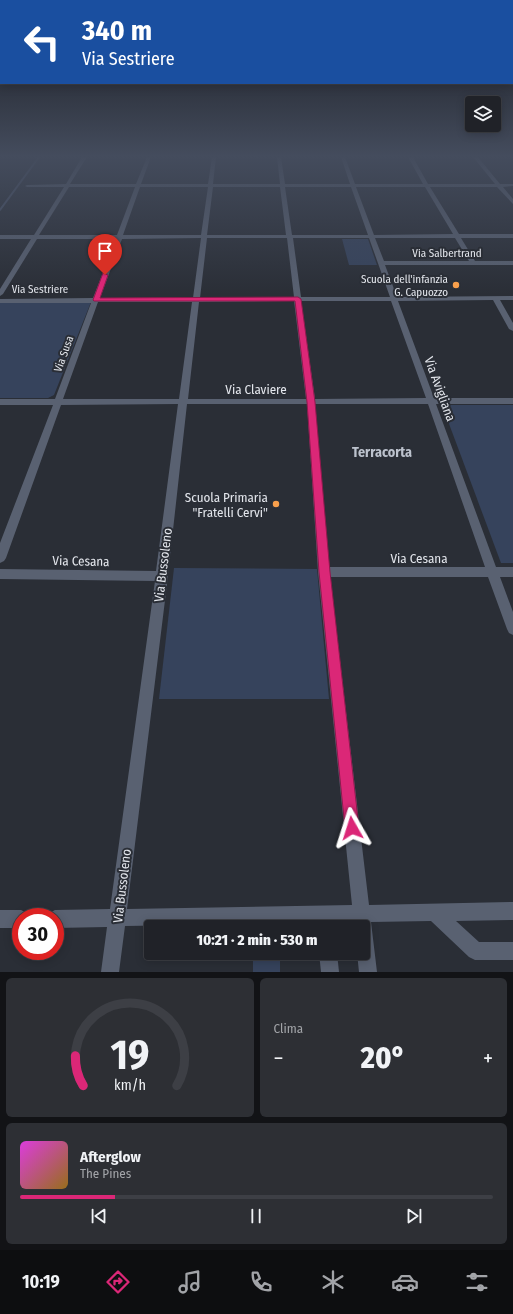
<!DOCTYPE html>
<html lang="it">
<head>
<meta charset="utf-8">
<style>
	:root { --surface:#202228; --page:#2d2f34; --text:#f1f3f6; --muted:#a2a4a8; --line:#3d3f45; --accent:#db2777 }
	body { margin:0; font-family:"Fira Sans Condensed",sans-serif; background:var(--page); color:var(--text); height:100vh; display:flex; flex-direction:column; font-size:15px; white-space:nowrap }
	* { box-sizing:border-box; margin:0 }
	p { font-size:13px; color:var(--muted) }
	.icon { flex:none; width:22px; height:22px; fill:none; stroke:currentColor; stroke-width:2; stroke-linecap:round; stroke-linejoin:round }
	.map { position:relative; height:972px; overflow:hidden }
	.sheet { display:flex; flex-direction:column; gap:6px; padding:6px; background:#121316; flex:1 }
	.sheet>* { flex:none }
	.hud { position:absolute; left:0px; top:0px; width:513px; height:84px; box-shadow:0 2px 10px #0003,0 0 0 1px var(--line); background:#1a4fa0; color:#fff; overflow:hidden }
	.fabs { position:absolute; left:465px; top:96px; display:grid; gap:8px }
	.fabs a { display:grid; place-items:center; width:36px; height:36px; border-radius:4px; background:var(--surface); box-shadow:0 2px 10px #0003,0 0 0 1px var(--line); font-size:20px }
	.speed { position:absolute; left:12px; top:908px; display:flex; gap:8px; font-size:20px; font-weight:700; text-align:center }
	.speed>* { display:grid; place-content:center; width:52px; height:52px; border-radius:50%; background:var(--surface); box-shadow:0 2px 10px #0003,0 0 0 1px var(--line); line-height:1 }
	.speed .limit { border:6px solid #d22; background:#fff; color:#111 }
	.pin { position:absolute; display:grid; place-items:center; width:34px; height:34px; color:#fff; margin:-41px -17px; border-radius:50% 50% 50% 0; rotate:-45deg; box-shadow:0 0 4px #0007 }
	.pin .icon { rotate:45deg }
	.me { position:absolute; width:44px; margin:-22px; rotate:354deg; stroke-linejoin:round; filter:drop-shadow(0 0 3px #0008) }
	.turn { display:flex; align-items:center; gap:14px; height:84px; padding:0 16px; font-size:18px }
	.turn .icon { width:52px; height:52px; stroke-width:2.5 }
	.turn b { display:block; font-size:28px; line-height:34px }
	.big { font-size:30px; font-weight:800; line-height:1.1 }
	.sheet .tile { flex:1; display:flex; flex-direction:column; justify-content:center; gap:6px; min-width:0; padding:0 14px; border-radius:6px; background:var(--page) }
	.sheet .dial { align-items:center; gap:0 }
	.dial svg { height:104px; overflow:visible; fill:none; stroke:var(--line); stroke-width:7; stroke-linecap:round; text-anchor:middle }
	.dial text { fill:var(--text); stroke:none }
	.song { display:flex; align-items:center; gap:12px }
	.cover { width:48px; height:48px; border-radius:6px; background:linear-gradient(135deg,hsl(300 70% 55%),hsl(40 70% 35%)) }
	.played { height:4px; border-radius:2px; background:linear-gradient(90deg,var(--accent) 20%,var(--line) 20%) }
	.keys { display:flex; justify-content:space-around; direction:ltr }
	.heat { display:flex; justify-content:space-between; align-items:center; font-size:22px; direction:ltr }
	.sheet .tiles { flex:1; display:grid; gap:6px; grid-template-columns:1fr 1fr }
	.tile:last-child { grid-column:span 2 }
	.trip { position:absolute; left:144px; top:920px; width:226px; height:40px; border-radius:4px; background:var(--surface); box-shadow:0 2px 10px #0003,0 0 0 1px var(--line); font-weight:800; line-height:40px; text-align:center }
	.menu { display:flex; height:64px; justify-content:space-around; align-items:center; background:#0d0e10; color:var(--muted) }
	.menu .icon { width:28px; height:28px }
	.menu .current { color:var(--accent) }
	.menu b { font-size:18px; color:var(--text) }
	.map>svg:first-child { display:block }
	.green { fill:#36435c }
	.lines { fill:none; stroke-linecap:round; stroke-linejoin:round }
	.stream { stroke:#4a546a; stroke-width:2 }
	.street { fill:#596171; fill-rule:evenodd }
	.route { fill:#db2777; stroke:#8e194d }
	.poi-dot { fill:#f9a04c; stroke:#2a2e36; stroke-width:1.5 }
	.labels { text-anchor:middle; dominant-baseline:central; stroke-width:4; stroke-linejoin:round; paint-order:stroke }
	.far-street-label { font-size:11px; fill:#e3e6ec; stroke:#2a2e36 }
	.far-poi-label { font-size:11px; fill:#e3e6ec; stroke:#2a2e36; text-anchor:end }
	.street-label { font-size:13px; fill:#e3e6ec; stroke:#2a2e36 }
	.poi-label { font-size:13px; fill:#e3e6ec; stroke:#2a2e36; text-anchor:end }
	.neighbourhood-label { font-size:14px; font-weight:bold; fill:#bcc2cd; stroke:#2a2e36 }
</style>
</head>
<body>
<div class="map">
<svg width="513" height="972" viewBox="0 0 513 972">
	<rect width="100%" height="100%" fill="#2a2e36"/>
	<g class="green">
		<polygon points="342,239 368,239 377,265 349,265"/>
		<polygon points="91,302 54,395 48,398 0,398 0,303"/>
		<polygon points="442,405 513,405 513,563 501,563"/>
		<polygon points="174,568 317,569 329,699 159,699"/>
		<rect x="253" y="953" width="27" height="19"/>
	</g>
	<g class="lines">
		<polyline class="stream" points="0,210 39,157"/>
		<g class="street">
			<path d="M82,157H87L70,184H136L147,157H151L141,184H208L212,157H216L213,184H280L277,157H281L285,184H350L341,157H345L355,184H423L408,157H413L428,184H495L473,157H478L500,184H513V186L503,187L513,199V204L497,187H430L459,234H513V238H461L475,261H513V265H385L397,297L513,296V300H500L513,323V331L509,329L493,300L398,301L434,398H513V404H436L496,567H513V577H500L513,612V635L509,633L507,629L488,577H330L369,905L513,902V920L456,921L479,942H513V960H475L469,957L431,921L371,922L377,972H359L357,953H363V927H354V922L334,923L335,927H317V923L125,926L119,972H101L107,927L55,928V917H47L49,913L55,910L110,909L155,581L0,579V569L156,571L178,404L61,405L6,558L4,561L0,563V543L53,405H0V399H55L91,303H0V299L93,298L116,239H37L3,294L0,296V289L31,239H0V235H34L64,187H27L25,186L27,185L66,184ZM69,187H135L117,235H39ZM140,187H208L201,235H123ZM213,187H280L286,235H207ZM285,187H351L368,235H292ZM356,187H425L453,234L374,235ZM201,238L193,298H100L122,239ZM207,238H287L294,297L200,298ZM293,238H369L390,297H301ZM375,238H455L469,261H384ZM294,301L306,399H188L199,302ZM301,301H391L426,398L315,399ZM98,302H192L179,399H63ZM187,404H307L318,572L352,905L127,909L167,584ZM315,404H428L485,567H329Z"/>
			<polygon points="0,910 21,910 27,913 29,917 21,917 21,928 0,928"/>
			<polygon points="319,953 337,953 339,972 321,972"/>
		</g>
	</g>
	<linearGradient id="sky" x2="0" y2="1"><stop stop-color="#17191e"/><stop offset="0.53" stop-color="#444c5d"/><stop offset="1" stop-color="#444c5d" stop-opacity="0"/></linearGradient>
	<rect width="513" height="294" fill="url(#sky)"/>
	<polygon class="route" points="103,273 108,275 100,298 298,297 301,299 315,402 330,572 359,828 357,833 352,835 347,833 345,828 319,572 307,402 295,301 94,301 93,300"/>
	<g class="poi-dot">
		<circle cx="456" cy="285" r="4"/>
		<circle cx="276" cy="504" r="4"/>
	</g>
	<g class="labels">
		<g class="far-street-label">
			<text x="447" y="253">Via Salbertrand</text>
			<text x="40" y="289">Via Sestriere</text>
			<text transform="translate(64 354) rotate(-70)">Via Susa</text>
		</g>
		<g class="far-poi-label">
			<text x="448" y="279">Scuola dell'infanzia<tspan x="448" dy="13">G. Capuozzo</tspan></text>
		</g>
		<g class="street-label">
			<text x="256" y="389">Via Claviere</text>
			<text transform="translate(440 389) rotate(70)">Via Avigliana</text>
			<text x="419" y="558">Via Cesana</text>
			<text transform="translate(81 561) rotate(1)">Via Cesana</text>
			<text transform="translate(163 565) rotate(-83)">Via Bussoleno</text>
			<text transform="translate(122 886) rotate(-83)">Via Bussoleno</text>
		</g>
		<g class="poi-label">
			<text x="268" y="497">Scuola Primaria<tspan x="268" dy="15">"Fratelli Cervi"</tspan></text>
		</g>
		<g class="neighbourhood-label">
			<text x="382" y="452">Terracorta</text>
		</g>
	</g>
</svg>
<div class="fabs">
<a><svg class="icon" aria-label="layers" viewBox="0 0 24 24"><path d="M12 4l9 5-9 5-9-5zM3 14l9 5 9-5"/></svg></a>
</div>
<div class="speed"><div class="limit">30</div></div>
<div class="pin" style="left:105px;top:275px;background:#d93025"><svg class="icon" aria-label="arrive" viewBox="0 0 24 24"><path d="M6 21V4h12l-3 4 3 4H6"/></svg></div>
<svg class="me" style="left:352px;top:828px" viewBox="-20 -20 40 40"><path d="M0-17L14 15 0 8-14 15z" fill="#db2777" stroke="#fff" stroke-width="4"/></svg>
<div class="trip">10:21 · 2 min · 530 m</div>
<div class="hud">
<div class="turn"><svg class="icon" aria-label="left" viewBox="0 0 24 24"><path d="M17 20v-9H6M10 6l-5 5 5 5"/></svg><div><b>340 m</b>Via Sestriere</div></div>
</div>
</div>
<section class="sheet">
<div class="tiles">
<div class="tile dial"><svg viewBox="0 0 100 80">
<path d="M14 69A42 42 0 1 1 86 69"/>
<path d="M14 69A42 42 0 0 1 8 46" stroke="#db2777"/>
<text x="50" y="56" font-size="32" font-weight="700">19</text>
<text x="50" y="72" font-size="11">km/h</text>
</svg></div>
<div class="tile"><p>Clima</p>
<div class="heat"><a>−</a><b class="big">20°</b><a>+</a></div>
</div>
<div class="tile">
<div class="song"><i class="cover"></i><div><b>Afterglow</b><p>The Pines</p></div></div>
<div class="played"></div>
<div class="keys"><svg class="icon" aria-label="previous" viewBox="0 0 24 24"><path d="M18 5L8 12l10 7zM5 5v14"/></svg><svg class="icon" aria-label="pause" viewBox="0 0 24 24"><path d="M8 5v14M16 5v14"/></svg><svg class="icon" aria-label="next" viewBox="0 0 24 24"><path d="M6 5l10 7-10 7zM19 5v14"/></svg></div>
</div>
</div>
</section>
<nav class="menu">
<b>10:19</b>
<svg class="icon current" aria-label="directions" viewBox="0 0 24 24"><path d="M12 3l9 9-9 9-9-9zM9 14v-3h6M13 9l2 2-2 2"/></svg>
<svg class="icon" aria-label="music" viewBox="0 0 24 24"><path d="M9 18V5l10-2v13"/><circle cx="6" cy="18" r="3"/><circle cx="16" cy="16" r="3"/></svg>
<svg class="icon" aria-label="phone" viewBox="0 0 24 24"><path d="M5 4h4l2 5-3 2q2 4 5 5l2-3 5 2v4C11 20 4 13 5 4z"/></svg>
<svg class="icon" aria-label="climate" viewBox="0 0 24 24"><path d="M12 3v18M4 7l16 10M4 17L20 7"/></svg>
<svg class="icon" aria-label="car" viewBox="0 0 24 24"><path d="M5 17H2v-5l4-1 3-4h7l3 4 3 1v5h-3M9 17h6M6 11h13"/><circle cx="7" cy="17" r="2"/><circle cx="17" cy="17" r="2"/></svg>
<svg class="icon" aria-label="filters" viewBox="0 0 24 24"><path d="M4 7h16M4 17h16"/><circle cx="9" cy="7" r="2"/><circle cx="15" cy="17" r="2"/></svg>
</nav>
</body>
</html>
